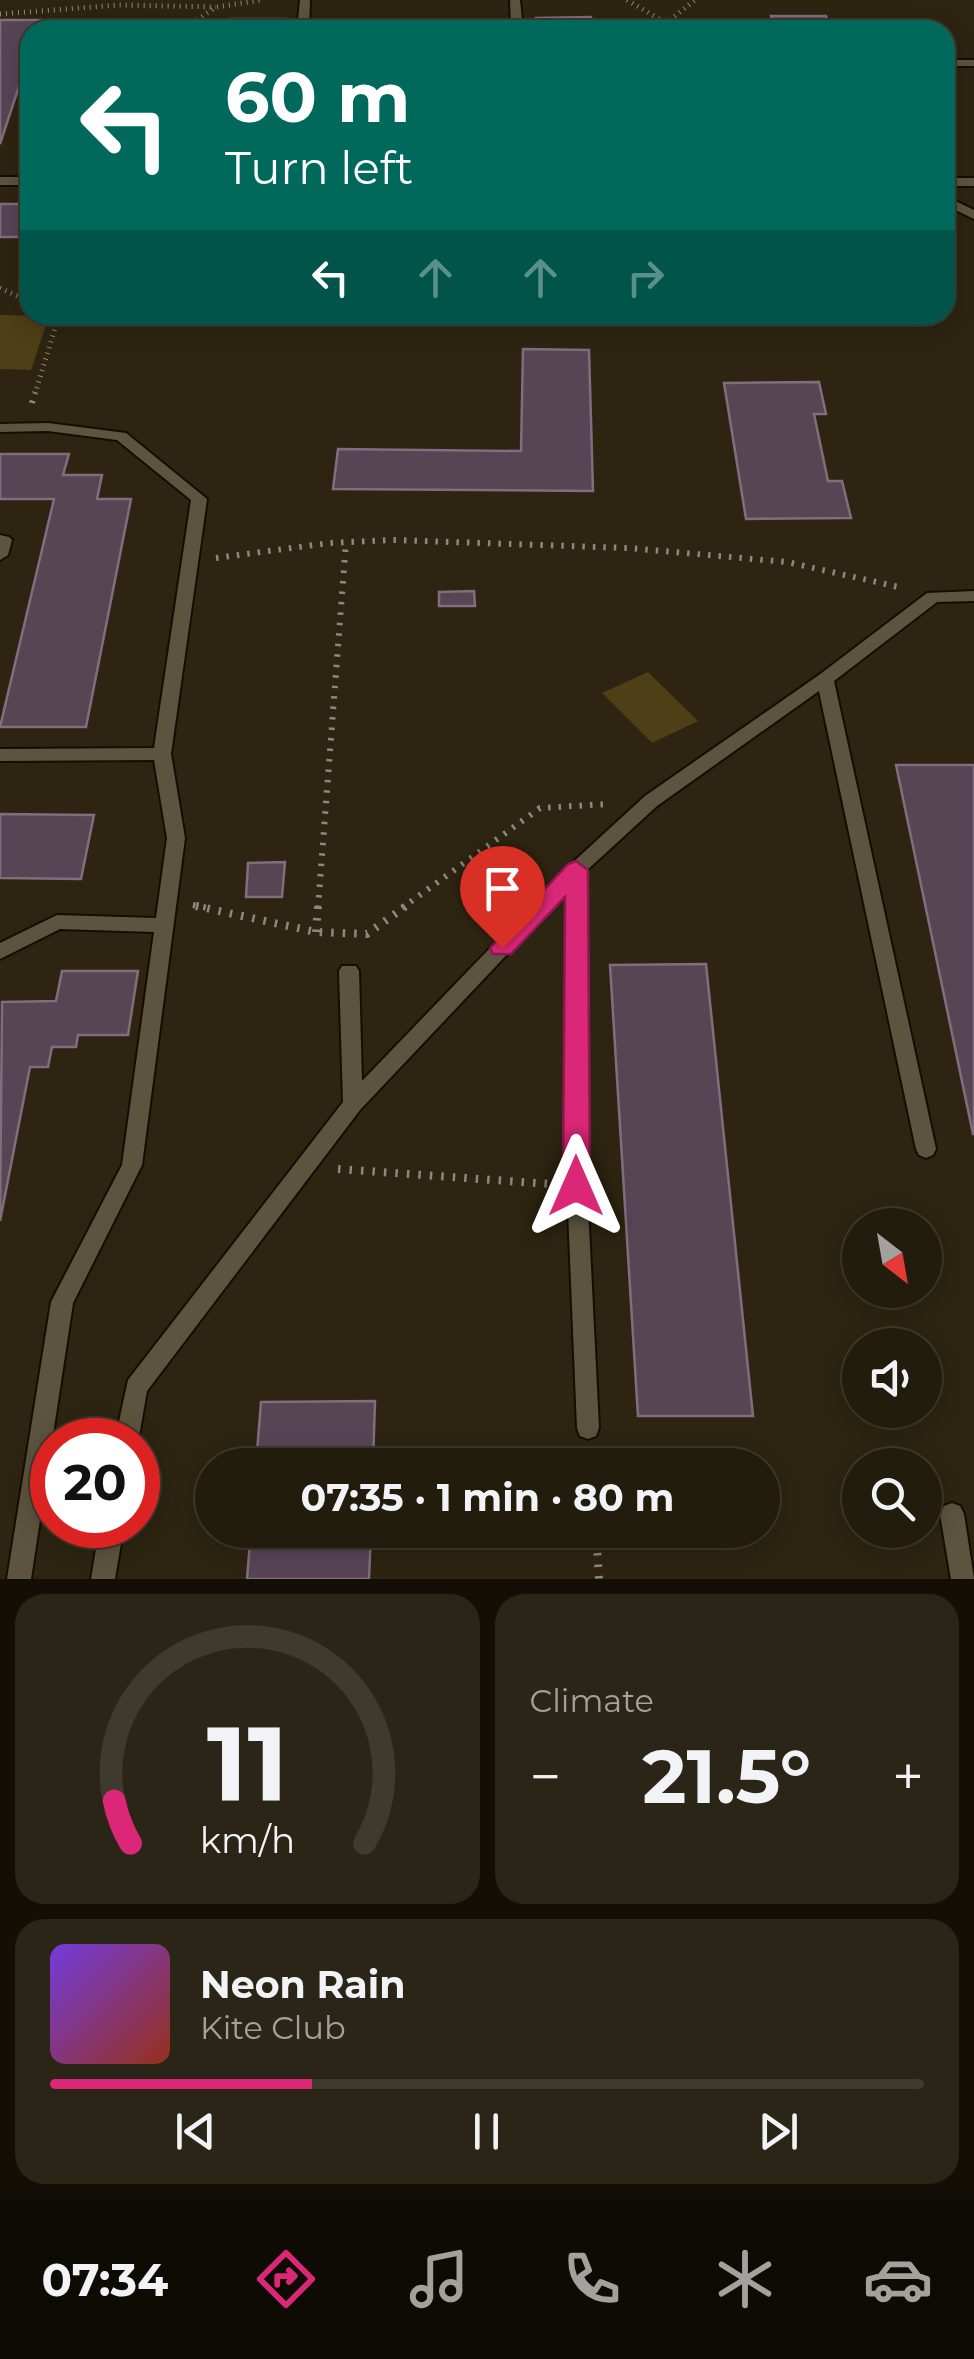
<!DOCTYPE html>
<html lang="en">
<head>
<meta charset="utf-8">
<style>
	:root { --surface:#221c0d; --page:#2a2516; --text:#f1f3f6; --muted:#a2a19d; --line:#3f3a2e; --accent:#db2777 }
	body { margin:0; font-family:Montserrat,sans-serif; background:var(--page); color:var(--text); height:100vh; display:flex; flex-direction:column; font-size:38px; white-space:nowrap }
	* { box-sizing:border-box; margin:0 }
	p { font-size:32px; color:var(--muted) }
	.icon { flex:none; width:55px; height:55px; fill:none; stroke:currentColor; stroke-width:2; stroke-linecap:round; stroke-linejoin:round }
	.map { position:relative; height:1579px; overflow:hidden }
	.sheet { display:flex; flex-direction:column; gap:15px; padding:15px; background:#130f07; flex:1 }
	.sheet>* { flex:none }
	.top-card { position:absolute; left:20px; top:20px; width:935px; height:305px; border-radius:30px; box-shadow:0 5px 25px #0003,0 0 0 2px var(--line); background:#00695c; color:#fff; overflow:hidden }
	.needle { width:65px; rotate:149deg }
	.tools { position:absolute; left:842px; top:1208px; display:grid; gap:20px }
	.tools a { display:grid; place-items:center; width:100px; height:100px; border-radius:50%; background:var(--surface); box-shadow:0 5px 25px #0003,0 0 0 2px var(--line); font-size:50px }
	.speed { position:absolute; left:30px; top:1418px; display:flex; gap:20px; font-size:50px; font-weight:700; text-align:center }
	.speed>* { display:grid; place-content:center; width:130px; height:130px; border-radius:50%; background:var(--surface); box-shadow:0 5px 25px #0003,0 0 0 2px var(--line); line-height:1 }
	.speed .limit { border:15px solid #d22; background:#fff; color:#111 }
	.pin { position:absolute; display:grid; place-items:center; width:85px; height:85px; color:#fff; margin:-102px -42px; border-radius:50% 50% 50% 0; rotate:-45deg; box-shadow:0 0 10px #0007 }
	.pin .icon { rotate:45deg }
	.me { position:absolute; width:110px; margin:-55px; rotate:0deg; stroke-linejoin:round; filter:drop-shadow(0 0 8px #0008) }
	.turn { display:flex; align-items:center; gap:35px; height:210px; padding:0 40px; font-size:45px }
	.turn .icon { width:130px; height:130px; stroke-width:2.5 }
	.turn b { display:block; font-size:70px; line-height:85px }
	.lanes { display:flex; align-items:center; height:95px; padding:0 40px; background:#0003; justify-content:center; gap:50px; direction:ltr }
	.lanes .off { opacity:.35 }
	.big { font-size:75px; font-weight:700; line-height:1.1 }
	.sheet .widget { flex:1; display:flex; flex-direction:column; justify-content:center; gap:15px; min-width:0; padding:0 35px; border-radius:30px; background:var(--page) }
	.sheet .dial { align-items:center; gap:0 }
	.dial svg { height:260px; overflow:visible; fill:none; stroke:var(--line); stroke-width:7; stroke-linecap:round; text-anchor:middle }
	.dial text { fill:var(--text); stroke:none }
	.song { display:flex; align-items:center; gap:30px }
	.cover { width:120px; height:120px; border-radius:15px; background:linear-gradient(135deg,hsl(260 70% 55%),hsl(10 70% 35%)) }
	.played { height:10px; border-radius:5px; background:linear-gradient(90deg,var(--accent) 30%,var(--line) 30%) }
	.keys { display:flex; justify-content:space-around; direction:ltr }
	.heat { display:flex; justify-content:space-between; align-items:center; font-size:55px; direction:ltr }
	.sheet .tiles { flex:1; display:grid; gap:15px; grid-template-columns:1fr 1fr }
	.widget:last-child { grid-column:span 2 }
	.trip { position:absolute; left:195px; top:1448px; width:585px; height:100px; border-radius:50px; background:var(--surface); box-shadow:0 5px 25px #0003,0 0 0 2px var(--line); font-weight:700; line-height:100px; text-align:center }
	.tab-bar { display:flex; height:160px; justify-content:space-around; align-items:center; background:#0e0b05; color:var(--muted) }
	.tab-bar .icon { width:70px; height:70px }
	.tab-bar .active { color:var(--accent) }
	.tab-bar b { font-size:45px; color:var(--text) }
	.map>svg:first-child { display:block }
	.green { fill:#4e3f17 }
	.building { fill:#574554; stroke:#816d7e; stroke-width:2.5 }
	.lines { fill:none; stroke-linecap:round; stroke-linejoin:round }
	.lane-casing { stroke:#150e00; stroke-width:4 }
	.path-far2 { stroke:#8f8878; stroke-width:5; stroke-dasharray:1 5; stroke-linecap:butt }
	.path-far1 { stroke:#8f8878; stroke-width:6; stroke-dasharray:2.5 8; stroke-linecap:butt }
	.path { stroke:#8f8878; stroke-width:8; stroke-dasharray:2.5 9; stroke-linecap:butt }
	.lane { fill:#5d543f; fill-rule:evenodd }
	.route { fill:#db2777; stroke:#8e194d; stroke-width:2.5 }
</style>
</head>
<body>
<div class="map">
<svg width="974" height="1579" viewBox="0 0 974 1579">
	<rect width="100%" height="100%" fill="#2d2511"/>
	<g class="green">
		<polygon points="0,315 49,316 31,370 0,369"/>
		<polygon points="648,672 698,721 652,743 602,693"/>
	</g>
	<g class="building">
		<polygon points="771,16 826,16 830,30 775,30"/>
		<polygon points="591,17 592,30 537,30 536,18"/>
		<polygon points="230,19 286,19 284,30 228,30"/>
		<polygon points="0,20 41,20 38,30 30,30 30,53 0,144"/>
		<rect x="0" y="204" width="30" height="33"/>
		<polygon points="523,349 589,350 593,491 333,489 338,449 521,451"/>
		<polygon points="819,382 826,414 814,414 828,481 842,481 851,518 746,519 724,383"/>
		<polygon points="0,454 69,454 63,475 102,475 97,499 131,499 86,727 0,727 54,499 0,499"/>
		<polygon points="474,591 475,606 439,606 439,592"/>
		<polygon points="896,765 974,765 974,1134 973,1134"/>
		<polygon points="0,814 94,815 81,879 0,878"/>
		<polygon points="285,862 282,897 246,897 248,863"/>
		<polygon points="706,964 753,1416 638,1416 610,965"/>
		<polygon points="62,971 138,971 128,1035 78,1035 76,1047 52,1047 48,1067 30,1067 0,1221 2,1002 56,1001"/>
		<polygon points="375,1401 373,1465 256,1465 261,1402"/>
		<polygon points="251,1530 371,1530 369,1579 247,1579"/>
	</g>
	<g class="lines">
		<g class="lane-casing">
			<g id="lane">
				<polygon points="300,0 310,0 309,30 297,30"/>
				<polygon points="510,0 520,0 523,30 511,30"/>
				<polygon points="861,21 874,30 861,30 855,24"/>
				<rect x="945" y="60" width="29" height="6"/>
				<rect x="0" y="177" width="30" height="8"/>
				<rect x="945" y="178" width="29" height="8"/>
				<polygon points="945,196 974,210 974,219 945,205"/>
				<polygon points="48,423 126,433 207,499 171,754 185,838 142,1165 73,1303 31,1579 7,1579 51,1302 122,1165 154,932 60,929 0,959 0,943 57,915 156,918 167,838 154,760 0,761 0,749 154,748 191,500 117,440 48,431 0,432 0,424"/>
				<polygon points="0,535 9,537 12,540 8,555 0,560"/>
				<polygon points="974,591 974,601 937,602 834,681 936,1149 933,1155 926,1158 919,1155 916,1149 819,691 657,806 585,872 587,1186 599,1428 596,1436 588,1439 580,1436 577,1428 567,1186 567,891 360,1110 147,1391 138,1442 138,1440 115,1440 128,1380 343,1102 339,971 342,966 356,966 359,971 362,1081 570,865 645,796 819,675 927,593"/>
				<polygon points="952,1503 960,1506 964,1514 974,1579 951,1579 940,1514 944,1506"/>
				<polygon points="100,1525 124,1525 115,1579 91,1579"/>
			</g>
		</g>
		<g class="path-far2">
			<polyline points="627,0 666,23"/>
			<polyline points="0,14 119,5 216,7"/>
			<polyline points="182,30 216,7 261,0"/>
			<polyline points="667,30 666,23 695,0"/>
			<polyline points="0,288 30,302"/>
			<polyline points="35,394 59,315"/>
		</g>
		<g class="path-far1">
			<polyline points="32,403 35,392"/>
			<polyline points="216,558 329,543 393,540 628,548 787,562 903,588"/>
			<polyline points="193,905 208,908"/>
			<polyline points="318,908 346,542"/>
			<polyline points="402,908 540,808 607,804"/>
		</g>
		<g class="path">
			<polyline points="196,906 316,932 367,934 406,906"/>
			<polyline points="316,932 318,906"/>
			<polyline points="338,1169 550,1184"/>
			<polyline points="596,1530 599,1579"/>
		</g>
		<use href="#lane" class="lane"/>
	</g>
	<polygon class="route" points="576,861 588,870 590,1186 586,1194 576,1198 567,1194 563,1186 565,897 511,954 493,954 490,948 568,864"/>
</svg>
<div class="tools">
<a><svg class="needle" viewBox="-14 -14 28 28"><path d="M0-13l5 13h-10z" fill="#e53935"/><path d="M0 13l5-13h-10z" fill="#a2a19d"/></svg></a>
<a><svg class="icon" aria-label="sound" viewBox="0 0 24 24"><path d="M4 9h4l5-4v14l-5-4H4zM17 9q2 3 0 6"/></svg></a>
<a><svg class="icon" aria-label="search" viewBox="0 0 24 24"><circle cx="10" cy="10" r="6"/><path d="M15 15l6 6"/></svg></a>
</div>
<div class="speed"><div class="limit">20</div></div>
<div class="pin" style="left:502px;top:948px;background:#d93025"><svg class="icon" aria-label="arrive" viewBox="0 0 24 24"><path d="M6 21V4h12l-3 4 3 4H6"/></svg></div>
<svg class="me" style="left:576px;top:1186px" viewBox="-20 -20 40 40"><path d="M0-17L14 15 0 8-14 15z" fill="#db2777" stroke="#fff" stroke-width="4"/></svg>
<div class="trip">07:35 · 1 min · 80 m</div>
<div class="top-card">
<div class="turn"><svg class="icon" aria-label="left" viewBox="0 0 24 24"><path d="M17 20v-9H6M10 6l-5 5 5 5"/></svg><div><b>60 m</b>Turn left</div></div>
<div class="lanes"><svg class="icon" aria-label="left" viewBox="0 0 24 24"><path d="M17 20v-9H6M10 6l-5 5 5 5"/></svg><svg class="icon off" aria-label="ahead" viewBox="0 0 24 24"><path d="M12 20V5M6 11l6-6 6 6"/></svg><svg class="icon off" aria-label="ahead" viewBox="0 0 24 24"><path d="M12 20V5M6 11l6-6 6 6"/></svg><svg class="icon off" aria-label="right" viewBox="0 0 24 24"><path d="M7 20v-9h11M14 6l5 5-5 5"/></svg></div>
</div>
</div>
<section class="sheet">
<div class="tiles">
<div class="widget dial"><svg viewBox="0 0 100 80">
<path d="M14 69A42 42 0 1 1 86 69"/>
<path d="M14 69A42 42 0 0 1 9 56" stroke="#db2777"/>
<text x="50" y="56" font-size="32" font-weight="700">11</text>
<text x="50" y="72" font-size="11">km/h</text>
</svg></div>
<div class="widget"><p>Climate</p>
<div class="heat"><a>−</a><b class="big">21.5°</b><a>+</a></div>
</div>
<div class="widget">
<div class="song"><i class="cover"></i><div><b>Neon Rain</b><p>Kite Club</p></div></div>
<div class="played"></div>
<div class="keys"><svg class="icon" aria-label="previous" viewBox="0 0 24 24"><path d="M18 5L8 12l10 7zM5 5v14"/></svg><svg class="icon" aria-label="pause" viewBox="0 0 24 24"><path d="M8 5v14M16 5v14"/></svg><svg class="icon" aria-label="next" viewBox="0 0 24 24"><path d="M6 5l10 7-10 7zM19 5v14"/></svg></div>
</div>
</div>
</section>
<nav class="tab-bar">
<b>07:34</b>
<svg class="icon active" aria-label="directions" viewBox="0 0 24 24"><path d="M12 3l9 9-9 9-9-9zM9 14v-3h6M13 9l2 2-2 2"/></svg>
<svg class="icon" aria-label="music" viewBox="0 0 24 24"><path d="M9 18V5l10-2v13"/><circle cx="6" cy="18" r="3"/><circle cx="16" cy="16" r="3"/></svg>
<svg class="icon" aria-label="phone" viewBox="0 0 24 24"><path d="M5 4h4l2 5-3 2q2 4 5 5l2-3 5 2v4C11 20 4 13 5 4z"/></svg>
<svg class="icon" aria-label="climate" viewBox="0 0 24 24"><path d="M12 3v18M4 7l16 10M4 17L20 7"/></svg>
<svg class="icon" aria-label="car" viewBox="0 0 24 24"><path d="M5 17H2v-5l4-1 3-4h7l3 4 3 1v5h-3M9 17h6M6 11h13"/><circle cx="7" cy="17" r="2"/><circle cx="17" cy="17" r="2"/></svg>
</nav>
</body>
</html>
